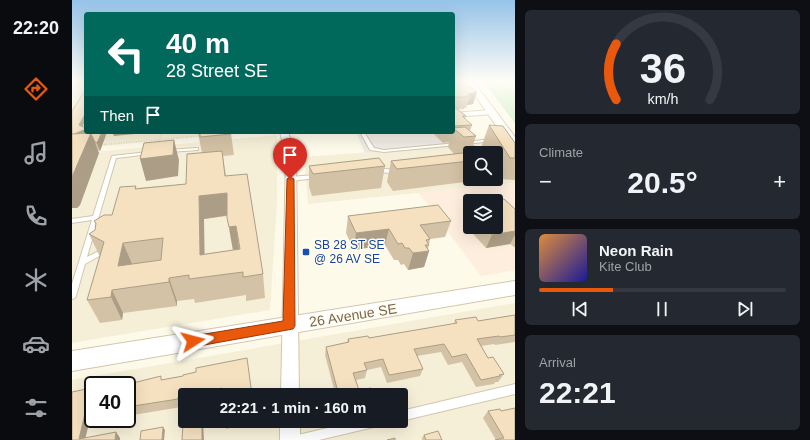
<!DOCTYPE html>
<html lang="en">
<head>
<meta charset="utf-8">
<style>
	:root { --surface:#171b24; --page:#242831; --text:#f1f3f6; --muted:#9ea1a6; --line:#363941; --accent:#ea580c }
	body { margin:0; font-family:Helvetica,sans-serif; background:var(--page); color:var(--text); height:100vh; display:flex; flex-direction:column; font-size:15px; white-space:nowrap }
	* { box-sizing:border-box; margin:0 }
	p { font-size:13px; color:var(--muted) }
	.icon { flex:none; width:22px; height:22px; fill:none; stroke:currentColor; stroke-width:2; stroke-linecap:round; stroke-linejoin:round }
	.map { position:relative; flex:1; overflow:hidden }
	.drawer { display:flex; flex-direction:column; gap:10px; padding:10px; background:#0d0f14; width:295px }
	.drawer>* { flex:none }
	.banner { position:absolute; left:12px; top:12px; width:371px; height:122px; border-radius:4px; box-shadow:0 4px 16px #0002; background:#00695c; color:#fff; overflow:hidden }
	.fabs { position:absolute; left:391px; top:146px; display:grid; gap:8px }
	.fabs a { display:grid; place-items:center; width:40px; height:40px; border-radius:4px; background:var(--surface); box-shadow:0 4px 16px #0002; font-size:20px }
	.speed { position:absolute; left:12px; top:376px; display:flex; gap:8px; font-size:20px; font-weight:700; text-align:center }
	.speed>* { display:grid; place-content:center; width:52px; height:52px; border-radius:50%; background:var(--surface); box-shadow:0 4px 16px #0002; line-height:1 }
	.speed .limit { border:2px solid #111; border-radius:6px; background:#fff; color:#111 }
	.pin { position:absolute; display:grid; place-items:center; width:34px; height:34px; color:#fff; margin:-41px -17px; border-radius:50% 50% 50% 0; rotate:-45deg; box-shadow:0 0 4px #0007 }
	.pin .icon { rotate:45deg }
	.me { position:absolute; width:44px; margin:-22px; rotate:81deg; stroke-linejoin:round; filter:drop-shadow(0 0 3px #0008) }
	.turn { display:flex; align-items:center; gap:14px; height:84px; padding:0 16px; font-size:18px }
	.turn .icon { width:52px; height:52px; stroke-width:2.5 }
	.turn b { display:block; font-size:28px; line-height:34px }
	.then { display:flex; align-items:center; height:38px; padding:0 16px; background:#0003; gap:8px; font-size:15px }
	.big { font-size:30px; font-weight:600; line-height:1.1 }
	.drawer .widget { flex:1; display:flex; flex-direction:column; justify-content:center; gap:6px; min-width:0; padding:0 14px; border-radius:6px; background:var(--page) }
	.drawer .dial { align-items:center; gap:0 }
	.dial svg { height:104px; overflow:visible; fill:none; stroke:var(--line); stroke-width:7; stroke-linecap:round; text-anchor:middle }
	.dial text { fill:var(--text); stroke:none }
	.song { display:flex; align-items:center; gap:12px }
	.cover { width:48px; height:48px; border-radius:6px; background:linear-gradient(135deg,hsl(30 70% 55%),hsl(240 70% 35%)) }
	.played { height:4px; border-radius:2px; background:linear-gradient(90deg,var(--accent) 30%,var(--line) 30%) }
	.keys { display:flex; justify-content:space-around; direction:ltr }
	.heat { display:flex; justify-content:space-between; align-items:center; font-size:22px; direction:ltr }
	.trip { position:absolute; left:106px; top:388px; width:230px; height:40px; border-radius:4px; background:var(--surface); box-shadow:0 4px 16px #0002; font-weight:600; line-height:40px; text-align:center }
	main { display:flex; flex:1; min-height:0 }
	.menu { display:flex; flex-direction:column; width:72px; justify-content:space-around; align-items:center; background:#090b0e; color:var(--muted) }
	.menu .icon { width:28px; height:28px }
	.menu .on { color:var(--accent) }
	.menu b { font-size:18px; color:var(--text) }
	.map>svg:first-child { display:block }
	.residential { fill:#f6efd8; fill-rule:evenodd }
	.commercial { fill:#feeede; fill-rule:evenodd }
	.industrial { fill:#efebe3 }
	.green { fill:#ceedc7 }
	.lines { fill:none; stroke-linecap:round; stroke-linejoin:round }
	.service-casing { stroke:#d2c6ae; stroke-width:2 }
	.minor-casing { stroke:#d2c6ae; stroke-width:2 }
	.tertiary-casing { stroke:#d2c6ae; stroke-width:2 }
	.path { stroke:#dbc4a2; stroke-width:1.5; stroke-dasharray:0.5 2; stroke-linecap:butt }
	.service { fill:#fff; fill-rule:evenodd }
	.minor { fill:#fff; fill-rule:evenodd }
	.tertiary { fill:#fff; fill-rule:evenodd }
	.wall { fill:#d3c2a5; fill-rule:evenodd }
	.shaded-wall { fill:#ac9e86 }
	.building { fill:#f5e1c0; stroke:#ac9e86; fill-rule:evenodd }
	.route { fill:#ea580c; stroke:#983908 }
	.transit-dot { fill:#1a4fb4; stroke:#fffdf2; stroke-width:1.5 }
	.labels { text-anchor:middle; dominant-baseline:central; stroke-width:3; stroke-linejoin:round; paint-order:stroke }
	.transit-label { font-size:12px; fill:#164399; stroke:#fffdf2; text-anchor:start }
	.near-street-label { font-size:14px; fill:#7b674b; stroke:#fffdf2 }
</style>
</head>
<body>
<main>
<nav class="menu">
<b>22:20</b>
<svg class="icon on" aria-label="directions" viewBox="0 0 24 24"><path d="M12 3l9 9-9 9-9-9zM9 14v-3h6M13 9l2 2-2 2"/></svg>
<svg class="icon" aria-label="music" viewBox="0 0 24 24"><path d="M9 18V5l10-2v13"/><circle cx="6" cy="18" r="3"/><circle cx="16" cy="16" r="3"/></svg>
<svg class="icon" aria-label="phone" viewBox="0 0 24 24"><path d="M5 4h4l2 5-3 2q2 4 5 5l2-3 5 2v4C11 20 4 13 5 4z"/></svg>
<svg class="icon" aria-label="climate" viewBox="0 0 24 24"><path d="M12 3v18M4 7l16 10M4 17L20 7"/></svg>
<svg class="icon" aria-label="car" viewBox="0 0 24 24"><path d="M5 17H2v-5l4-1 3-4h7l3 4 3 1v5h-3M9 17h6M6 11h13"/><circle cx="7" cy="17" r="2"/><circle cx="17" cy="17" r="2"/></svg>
<svg class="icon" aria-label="filters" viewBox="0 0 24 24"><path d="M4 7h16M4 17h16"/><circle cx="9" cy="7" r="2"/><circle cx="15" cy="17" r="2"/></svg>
</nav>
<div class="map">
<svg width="443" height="440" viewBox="0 0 443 440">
	<rect width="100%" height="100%" fill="#fefaea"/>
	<g class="residential">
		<polygon points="0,81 14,81 14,132 177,132 0,149"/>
		<polygon points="205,135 205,203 198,310 0,343 0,154"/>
		<path d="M431,142L443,160V183L236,204L232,157ZM398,153H424V179H398Z"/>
		<path d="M443,303V440H0V380ZM21,385H55V419H21ZM113,395H329V421H113Z"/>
	</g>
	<path class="commercial" d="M443,183V270L409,276L346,192ZM398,201H424V227H398Z"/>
	<polygon class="industrial" points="284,132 371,132 385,145 293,153"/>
	<polygon class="green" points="411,81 443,81 443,123"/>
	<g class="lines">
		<g class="service-casing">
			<g id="service">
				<polygon points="288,132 292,132 302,148 312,150 385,143 387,144 385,145 312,152 298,150"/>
				<polygon points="419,139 421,139 421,141 394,144 392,143 394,142"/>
				<polygon points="398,146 402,146 406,153 402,153 398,147"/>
				<polygon points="124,148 126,148 126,150 97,152 95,151 97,150"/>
				<polygon points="76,152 78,152 78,154 44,158 15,257 29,250 31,250 32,252 31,254 13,264 4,296 3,298 0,299 0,284 20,220 0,223 0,219 21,216 40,156"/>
				<polygon points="304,168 325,170 328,172 325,174 302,171 302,169"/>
				<polygon points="243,175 245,176 246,177 245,178 218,181 215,179 218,177"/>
				<polygon points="417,179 423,179 424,180 421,182"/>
				<polygon points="443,384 443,394 329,421 329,411"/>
				<polygon points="285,421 311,421 309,424 306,426 247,440 221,440 222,436 226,435"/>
			</g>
		</g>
		<g class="minor-casing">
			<g id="minor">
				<polygon points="419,110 422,110 422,114 381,117 381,113"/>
				<polygon points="208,132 216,132 224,156 227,395 209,395 214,156"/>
				<rect x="208" y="421" width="20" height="19"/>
			</g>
		</g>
		<g class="tertiary-casing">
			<g id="tertiary">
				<polygon points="393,81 401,81 443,137 443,148 439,147"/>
				<polygon points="443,281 443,295 0,371 0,351"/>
			</g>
		</g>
		<g class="path">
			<polyline points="424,81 443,98"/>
			<polyline points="0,93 8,81"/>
			<polyline points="157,134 175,132"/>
			<polyline points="88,140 89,132"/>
			<polyline points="27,145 128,136"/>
		</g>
		<use href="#service" class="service"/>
		<use href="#minor" class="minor"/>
		<use href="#tertiary" class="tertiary"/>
	</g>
	<g class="wall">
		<polygon points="381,81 405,92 401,104 395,105 394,108 392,108 392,109 385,109 394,116 393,119 400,125 398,131 404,136 398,153 398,179 401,179 401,181 321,191 315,182 319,161 382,154 376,147 377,142 371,143 360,132 381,132"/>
		<polygon points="14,89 14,119 10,126 14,132 17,132 17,133 19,134 35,132 28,151 25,150 27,153 8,205 5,208 0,208"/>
		<polygon points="417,125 443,143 443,180 429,179 424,170 424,153 414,153 410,145"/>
		<path d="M126,133L159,134L162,155L151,156L154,176L191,274L193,298L174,301V295L123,303L122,299L105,301V306L51,313L50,320L28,323L15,300L28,257L17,234L23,230L24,225L22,221L40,215L65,188L114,184L130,153ZM155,216L159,241L161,250L132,254V219Z"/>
		<polygon points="237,166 313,166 309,188 240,196 237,187"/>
		<polygon points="443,209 443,247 442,247 438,244 414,248 392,224 397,212 398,211 398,227 424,227"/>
		<polygon points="276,216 379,221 373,237 358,239 356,249 357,251 352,267 336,270 332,264 329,265 326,260 322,260 313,245 282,250 274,233"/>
		<polygon points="443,315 443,342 423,345 422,344 409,346 416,358 432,374 426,382 423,382 422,384 404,387 390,362 376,365 369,352 345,356 351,369 348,376 315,383 309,367 295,370 293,378 284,380 287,390 302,395 259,395 260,394 263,393 253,355 254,347 275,342 276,339 297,338 382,324 383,320 406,321"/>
		<polygon points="111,376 180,395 113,395 113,404 109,404 109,407 55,416 55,385 91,380"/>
		<polygon points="416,411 429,411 443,440 424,440 411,418"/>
		<polygon points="152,421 183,421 183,423 154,429"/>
		<polygon points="352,435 370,440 350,440 350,438"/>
	</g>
	<g class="shaded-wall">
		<polygon points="405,92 401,104 395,105 398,96 396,94"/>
		<polygon points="14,112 14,119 9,130 7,125"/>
		<polygon points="14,129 14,132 17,132 17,133 0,135"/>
		<polygon points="30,132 35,132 28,151 25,143"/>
		<polygon points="40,132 73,132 73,133 42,136"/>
		<polygon points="19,133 27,153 8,205 5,208 0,208 0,177"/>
		<polygon points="102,140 107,160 106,176 74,181 68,159"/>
		<polygon points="155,193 158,215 132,219 133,278 128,255 127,196"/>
		<polygon points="164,226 167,249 161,250 157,227"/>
		<polygon points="317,229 313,245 282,250 284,233"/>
		<polygon points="443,231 443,235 438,244 414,248 420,235"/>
		<polygon points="51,243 61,266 46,266"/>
		<polygon points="357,251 352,267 336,270 341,253"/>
		<polygon points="97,278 105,301 105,306 97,282"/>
		<polygon points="40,290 51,313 50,320 39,297"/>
		<polygon points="19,388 21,391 21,406 13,440 7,439"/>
		<polygon points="106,397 109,404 109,407 106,399"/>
		<polygon points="130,421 131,421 131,422 132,440 130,440"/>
		<polygon points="91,427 93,430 92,440 90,440"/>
		<polygon points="44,432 48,438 48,440 43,440"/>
	</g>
	<g class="building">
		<polygon points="381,81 390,81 405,92 396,94 398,96 394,96 395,97 381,97"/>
		<polygon points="14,89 14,112 7,125 14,128 14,129 0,135 0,111"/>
		<polygon points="381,106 394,116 390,116 400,125 382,126 384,127 381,128 381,129"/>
		<polygon points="417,125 431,126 443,143 443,158 438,158"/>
		<polygon points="393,127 404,136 392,137 381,128"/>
		<polygon points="20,132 30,132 25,143 23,142 19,134"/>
		<polygon points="126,132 159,132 159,134 128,137 128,133 126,133"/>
		<polygon points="19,133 0,177 0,134"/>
		<polygon points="102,140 101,155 68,159 72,143"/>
		<path d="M150,151L153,176L175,174L191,274L171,277V272L117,279V275L97,278V282L40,290L39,297L15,300L32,242L17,234L23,230L24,223L22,221L32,215H40L48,187L64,186L63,189L114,184L115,154ZM155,193V218L157,227L164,226L168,249L128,255L127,196ZM91,238L89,260L46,266L51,243Z"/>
		<polygon points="400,152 401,153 398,153 398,161 325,169 319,161"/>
		<polygon points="307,158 313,166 241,174 237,166"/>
		<polygon points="432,199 443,209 443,231 420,235 412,227 424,227 424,201 417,201"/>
		<polygon points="366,205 379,221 348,225 358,239 354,240 357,245 353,245 357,251 341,253 337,248 333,248 330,243 326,244 317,229 284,233 276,216"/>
		<polygon points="443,315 443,335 428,337 427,336 405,339 416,358 421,357 432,374 427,375 428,376 409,380 394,354 380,357 372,344 342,349 351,369 317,375 311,359 292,363 295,370 281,373 287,390 299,388 302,395 260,395 260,394 266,392 254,347 277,342 276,339 296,336 297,338 385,323 383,320 404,317 406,321"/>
		<polygon points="175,358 180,395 151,395 150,388 106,397 106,399 55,407 55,385 53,385 89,376 89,380 111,376 111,375 124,372 124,368"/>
		<polygon points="51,382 50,385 35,385"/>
		<polygon points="19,388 7,439 44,432 43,440 0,440 0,392"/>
		<polygon points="443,408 443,440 423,440 432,438 416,411 428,409 429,411"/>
		<polygon points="119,421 130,421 130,440 110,440 111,423"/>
		<polygon points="91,427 90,440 68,440 69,431"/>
		<polygon points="366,431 370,440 354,440 352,435"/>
		<polygon points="323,438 323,440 315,440"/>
	</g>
	<linearGradient id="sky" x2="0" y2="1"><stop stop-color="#96c3e9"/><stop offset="0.57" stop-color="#fffdf6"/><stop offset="1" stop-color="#fffdf6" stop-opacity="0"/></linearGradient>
	<rect width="443" height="142" fill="url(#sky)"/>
	<polygon class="route" points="218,177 222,179 223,326 221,329 121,347 117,345 115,341 117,337 121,336 211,321 215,179"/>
	<rect class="transit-dot" x="230" y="248" width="8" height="8" rx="2"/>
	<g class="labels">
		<g class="transit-label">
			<text x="242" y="245">SB 28 ST SE<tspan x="242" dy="14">@ 26 AV SE</tspan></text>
		</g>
		<g class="near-street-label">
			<text transform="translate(281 315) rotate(-9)">26 Avenue SE</text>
		</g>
	</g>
</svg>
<div class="fabs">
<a><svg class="icon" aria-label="search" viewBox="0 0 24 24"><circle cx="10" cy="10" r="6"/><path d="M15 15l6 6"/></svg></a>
<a><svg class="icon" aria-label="layers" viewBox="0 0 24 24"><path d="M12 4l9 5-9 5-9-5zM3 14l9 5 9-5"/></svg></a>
</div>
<div class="speed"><div class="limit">40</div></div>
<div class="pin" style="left:218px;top:179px;background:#d93025"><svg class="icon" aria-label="arrive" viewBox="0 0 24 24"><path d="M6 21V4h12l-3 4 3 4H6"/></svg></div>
<svg class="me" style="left:121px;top:341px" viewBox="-20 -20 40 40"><path d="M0-17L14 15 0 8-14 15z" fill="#ea580c" stroke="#fff" stroke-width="4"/></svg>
<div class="trip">22:21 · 1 min · 160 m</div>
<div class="banner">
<div class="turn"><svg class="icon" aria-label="left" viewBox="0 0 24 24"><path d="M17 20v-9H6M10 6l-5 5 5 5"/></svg><div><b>40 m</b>28 Street SE</div></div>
<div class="then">Then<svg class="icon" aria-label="arrive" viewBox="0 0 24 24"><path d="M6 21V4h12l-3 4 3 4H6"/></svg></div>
</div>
</div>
<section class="drawer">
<div class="widget dial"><svg viewBox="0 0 100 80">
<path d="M14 69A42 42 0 1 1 86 69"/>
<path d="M14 69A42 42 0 0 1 14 26" stroke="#ea580c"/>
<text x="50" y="56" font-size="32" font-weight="700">36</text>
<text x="50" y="72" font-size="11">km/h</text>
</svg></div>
<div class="widget"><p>Climate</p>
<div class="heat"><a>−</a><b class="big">20.5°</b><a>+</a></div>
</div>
<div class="widget">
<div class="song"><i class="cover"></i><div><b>Neon Rain</b><p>Kite Club</p></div></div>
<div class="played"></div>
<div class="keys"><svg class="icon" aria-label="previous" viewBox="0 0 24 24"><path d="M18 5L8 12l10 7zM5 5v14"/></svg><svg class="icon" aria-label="pause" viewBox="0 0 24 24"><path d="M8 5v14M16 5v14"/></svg><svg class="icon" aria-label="next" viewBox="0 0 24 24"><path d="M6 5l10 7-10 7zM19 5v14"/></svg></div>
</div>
<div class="widget"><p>Arrival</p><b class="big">22:21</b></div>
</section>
</main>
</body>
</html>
